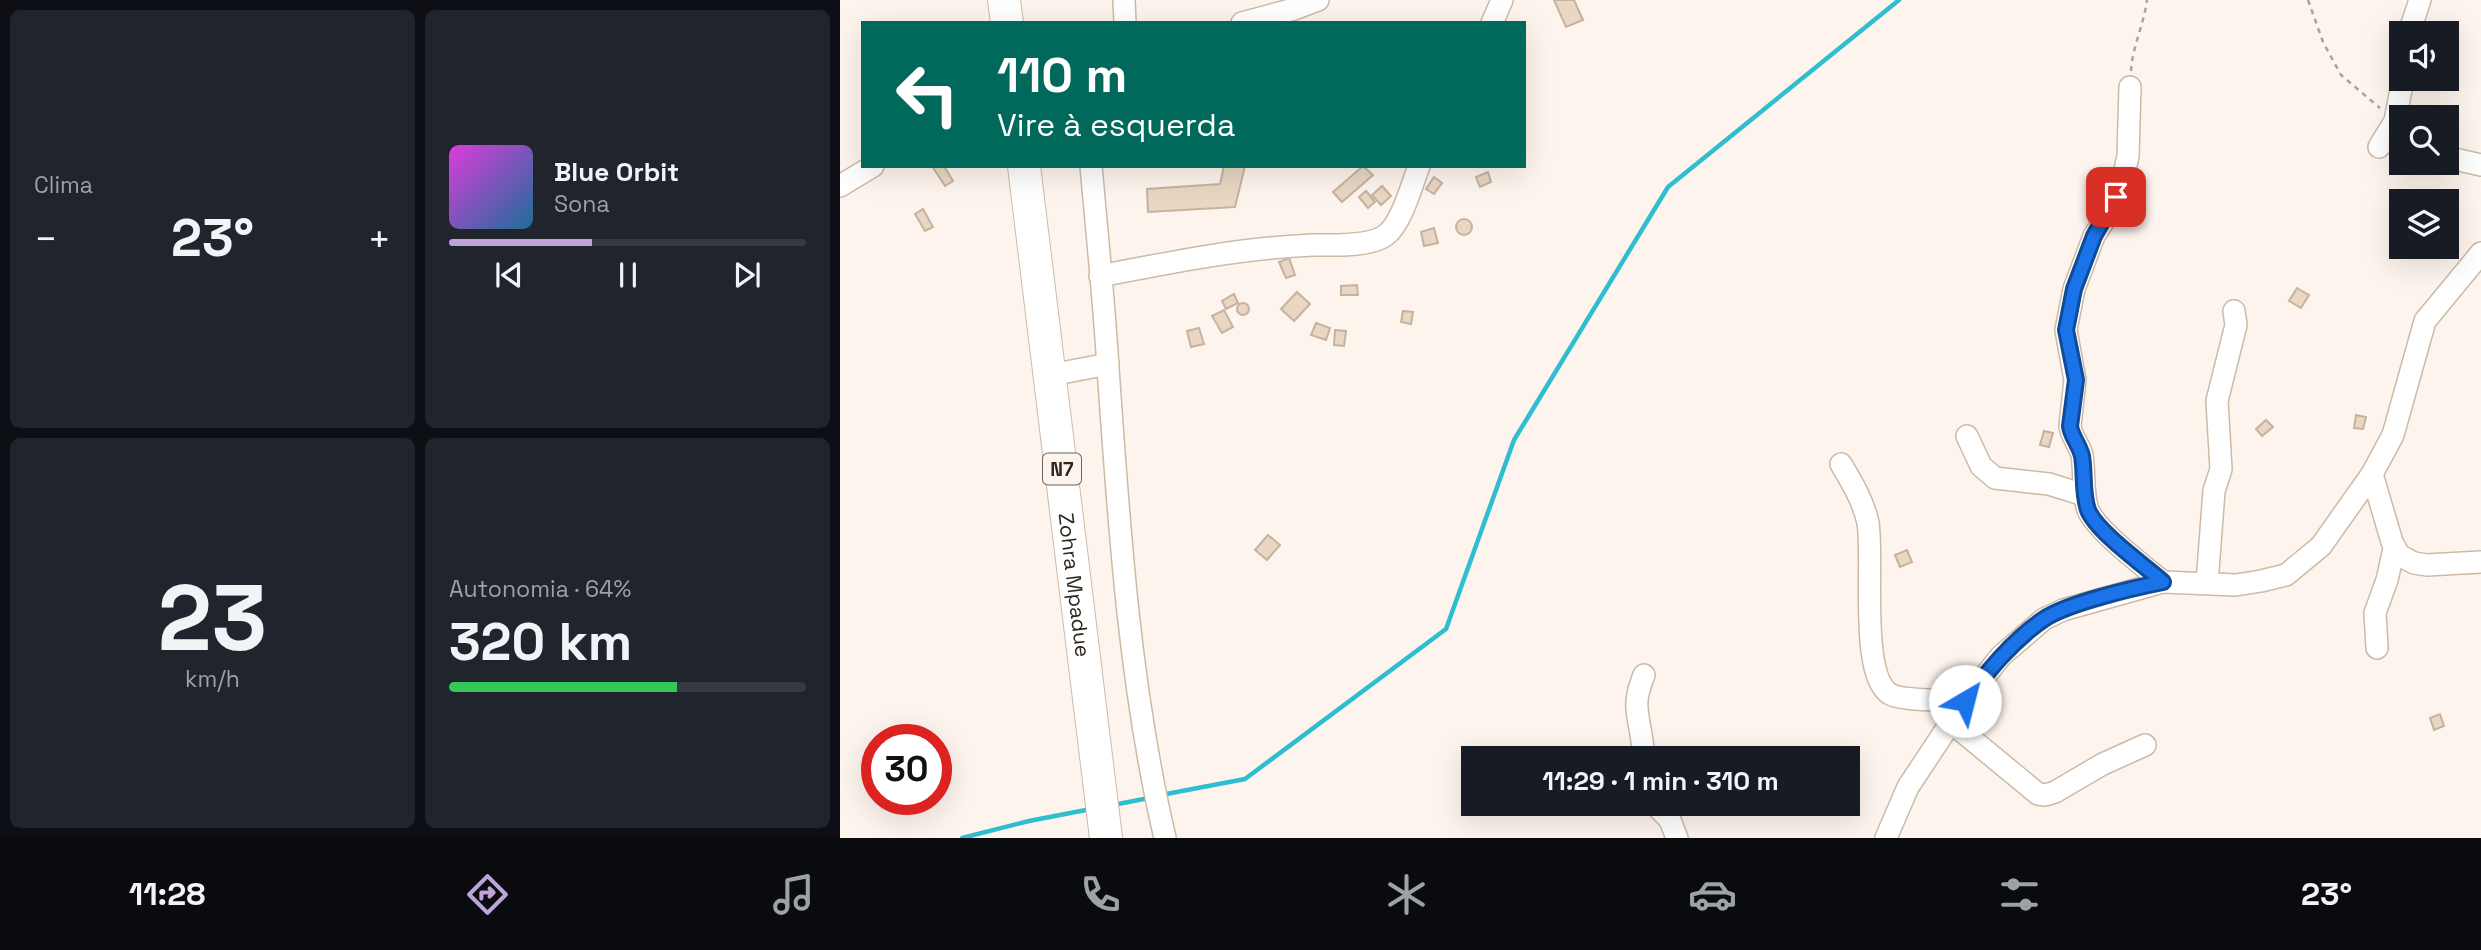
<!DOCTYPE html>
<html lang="pt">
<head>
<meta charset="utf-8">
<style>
	:root { --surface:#171b24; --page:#20242c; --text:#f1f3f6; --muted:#9ea1a6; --line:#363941; --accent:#bda4db }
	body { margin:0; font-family:"Space Grotesk",sans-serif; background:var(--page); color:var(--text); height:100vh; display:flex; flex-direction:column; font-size:26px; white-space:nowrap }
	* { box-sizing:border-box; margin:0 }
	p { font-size:23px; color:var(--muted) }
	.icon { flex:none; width:38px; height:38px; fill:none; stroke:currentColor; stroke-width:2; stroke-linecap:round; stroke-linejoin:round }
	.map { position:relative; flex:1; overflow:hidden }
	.drawer { display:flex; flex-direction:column; gap:10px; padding:10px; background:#0d0f14; width:840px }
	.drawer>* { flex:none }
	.banner { position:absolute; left:21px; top:21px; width:665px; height:147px; border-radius:0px; box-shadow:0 7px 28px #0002; background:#00695c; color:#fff; overflow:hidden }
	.tools { position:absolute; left:1549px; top:21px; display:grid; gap:14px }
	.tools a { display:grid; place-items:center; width:70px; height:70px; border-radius:0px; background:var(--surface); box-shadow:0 7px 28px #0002; font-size:35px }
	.speed { position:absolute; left:21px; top:724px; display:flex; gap:14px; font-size:35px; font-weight:700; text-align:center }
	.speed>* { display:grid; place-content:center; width:91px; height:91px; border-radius:50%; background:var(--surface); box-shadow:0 7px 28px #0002; line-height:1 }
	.speed .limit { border:10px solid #d22; background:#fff; color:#111 }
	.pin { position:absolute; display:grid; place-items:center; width:60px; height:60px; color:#fff; margin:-30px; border-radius:14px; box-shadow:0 4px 10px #0006 }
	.me { position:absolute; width:77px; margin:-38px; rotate:37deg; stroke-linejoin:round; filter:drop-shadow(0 0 5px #0008) }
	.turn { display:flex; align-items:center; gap:24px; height:147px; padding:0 21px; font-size:32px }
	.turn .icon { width:91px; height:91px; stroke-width:2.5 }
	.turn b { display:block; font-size:49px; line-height:60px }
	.big { font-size:52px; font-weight:700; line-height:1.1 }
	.drawer .widget { flex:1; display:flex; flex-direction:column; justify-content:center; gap:10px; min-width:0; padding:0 24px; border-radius:10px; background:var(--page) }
	.drawer .dial { align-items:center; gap:0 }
	.dial b { font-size:91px; line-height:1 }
	.song { display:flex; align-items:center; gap:21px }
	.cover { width:84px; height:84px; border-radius:10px; background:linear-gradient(135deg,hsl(300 70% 55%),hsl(200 70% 35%)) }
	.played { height:7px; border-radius:4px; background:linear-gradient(90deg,var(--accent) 40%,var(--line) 40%) }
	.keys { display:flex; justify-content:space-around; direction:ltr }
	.heat { display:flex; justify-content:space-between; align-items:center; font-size:38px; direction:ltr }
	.charge { height:10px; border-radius:5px; background:linear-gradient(90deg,#34c759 64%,var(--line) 0) }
	.drawer .tiles { flex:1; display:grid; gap:10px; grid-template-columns:repeat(2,1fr) }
	.trip { position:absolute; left:621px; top:746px; width:399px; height:70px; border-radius:0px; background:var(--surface); box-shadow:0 7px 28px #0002; font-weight:700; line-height:70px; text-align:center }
	.tab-bar { display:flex; height:112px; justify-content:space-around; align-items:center; background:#090b0e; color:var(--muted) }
	.tab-bar .icon { width:49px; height:49px }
	.tab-bar .selected { color:var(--accent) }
	.tab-bar b { font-size:32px; color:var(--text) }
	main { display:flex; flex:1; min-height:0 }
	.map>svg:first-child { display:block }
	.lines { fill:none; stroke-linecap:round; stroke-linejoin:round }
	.stream { stroke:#2fbdd0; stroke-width:4.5 }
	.building { fill:#e9d7c3; stroke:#c4b39f; stroke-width:2 }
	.minor-casing { stroke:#ccbaa7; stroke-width:24 }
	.highway-casing { stroke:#ccbaa7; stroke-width:34 }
	.path { stroke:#aba39b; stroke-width:2.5; stroke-dasharray:5 5; stroke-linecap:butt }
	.minor { stroke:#fff; stroke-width:21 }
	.highway { stroke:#fff; stroke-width:32 }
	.route-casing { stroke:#114b97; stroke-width:18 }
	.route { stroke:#1a73e8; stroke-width:12 }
	.labels { text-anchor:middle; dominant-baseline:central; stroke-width:5; stroke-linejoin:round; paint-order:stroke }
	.shield { fill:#fdf5ed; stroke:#6b655d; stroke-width:2 }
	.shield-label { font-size:19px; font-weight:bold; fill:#2d271f }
	.street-label { font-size:21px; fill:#2d271f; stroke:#fdf5ed }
</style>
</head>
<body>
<main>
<section class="drawer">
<div class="tiles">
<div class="widget"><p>Clima</p>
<div class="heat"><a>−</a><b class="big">23°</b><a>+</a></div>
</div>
<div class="widget">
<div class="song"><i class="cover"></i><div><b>Blue Orbit</b><p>Sona</p></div></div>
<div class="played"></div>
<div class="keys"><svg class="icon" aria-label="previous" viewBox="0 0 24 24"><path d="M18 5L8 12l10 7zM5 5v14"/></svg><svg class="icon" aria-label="pause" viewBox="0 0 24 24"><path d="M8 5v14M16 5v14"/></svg><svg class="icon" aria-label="next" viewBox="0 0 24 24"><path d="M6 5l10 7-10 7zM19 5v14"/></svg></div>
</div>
<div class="widget dial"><b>23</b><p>km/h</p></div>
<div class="widget"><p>Autonomia · 64%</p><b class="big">320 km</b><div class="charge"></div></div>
</div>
</section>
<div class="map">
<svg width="1641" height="838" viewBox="0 0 1641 838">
	<rect width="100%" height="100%" fill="#fdf5ed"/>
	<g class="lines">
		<g class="stream">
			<polyline points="321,795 405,779 606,629 674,440 828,187 1059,0"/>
			<polyline points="273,805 309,798"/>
			<polyline points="122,838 189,821 251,809"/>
		</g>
	</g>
	<g class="building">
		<polygon points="714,0 734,0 743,20 726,27"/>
		<polygon points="92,166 104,166 113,181 105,186"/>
		<polygon points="384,166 405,166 395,207 308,212 307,189 380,184"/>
		<polygon points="523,166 533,175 502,202 493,192"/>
		<polygon points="648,172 651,182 640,187 636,177"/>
		<polygon points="594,177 602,183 594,194 586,189"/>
		<polygon points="542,186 551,196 541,205 532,195"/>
		<polygon points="526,191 535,202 528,208 519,197"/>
		<polygon points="83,209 93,227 85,231 75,214"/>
		<circle cx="624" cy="227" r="8"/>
		<polygon points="594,228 598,243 584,246 581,232"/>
		<polygon points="449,258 455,275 446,278 439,262"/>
		<polygon points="517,285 518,295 501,295 501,286"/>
		<polygon points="1457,288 1469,295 1461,308 1449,301"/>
		<polygon points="457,292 470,304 454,321 441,309"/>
		<polygon points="394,294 398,303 386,309 382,301"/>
		<circle cx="403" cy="309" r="6"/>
		<polygon points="384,310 393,327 382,333 372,316"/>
		<polygon points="563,311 573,312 571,324 561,322"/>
		<polygon points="476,323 490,328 486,340 471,335"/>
		<polygon points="359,328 364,344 351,347 347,331"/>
		<polygon points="495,330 506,331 504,346 494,345"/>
		<polygon points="1516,415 1526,417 1523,429 1514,428"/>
		<polygon points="1426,420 1433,427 1422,436 1416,429"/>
		<polygon points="1204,431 1213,433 1209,447 1200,445"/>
		<polygon points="428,535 440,545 427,560 415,550"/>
		<polygon points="1067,550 1072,562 1060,567 1055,555"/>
		<polygon points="1600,714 1604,726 1594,730 1590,718"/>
	</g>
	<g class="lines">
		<g class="minor-casing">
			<g id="minor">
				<polyline points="284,0 285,23"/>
				<polyline points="402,23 454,9 478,0"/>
				<polyline points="652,23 662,0"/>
				<polyline points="1569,33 1580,0"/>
				<path d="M1290,87L1288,156L1282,184L1270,211L1254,236L1234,289L1226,330L1235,380L1230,426C1231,436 1239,444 1242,455C1245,474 1242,492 1248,510C1257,531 1304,566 1323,582"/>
				<polyline points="1539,147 1555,121 1563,79"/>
				<polyline points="1606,157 1641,165"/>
				<path d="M251,166C257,233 264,301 268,368C279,525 289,684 325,838"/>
				<polyline points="0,186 33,166"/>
				<path d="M260,276C332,262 401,248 473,245C492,245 533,247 547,234C562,222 572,184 579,166"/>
				<polyline points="211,375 268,364"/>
				<polyline points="1127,436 1141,466 1155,478 1209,484 1244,495"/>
				<path d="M1001,464C1011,481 1024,502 1028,523C1034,559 1019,676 1050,694C1061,701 1110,700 1125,701"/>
				<polyline points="1532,474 1552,542 1559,555 1574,563 1587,565 1641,562"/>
				<polyline points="1367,583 1374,491 1381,469 1377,401 1396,325 1394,311"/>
				<polyline points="1537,648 1535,613 1547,580 1554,549"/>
				<polyline points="1112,723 1198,794 1205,795 1215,792 1263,764 1305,745"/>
				<path d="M803,758C804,740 798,725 797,708C796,696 800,686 804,675"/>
				<polyline points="814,803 830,820 837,838"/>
				<polyline points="1046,838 1068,787 1125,701 1161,656 1204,619 1223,610 1323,582 1396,585 1421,581 1446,575 1481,546 1532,474 1553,435 1585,321 1641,253"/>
			</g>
		</g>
		<g class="highway-casing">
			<g id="highway">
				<polyline points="164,0 167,23"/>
				<path id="s1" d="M184,166L266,838"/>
			</g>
		</g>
		<g class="path">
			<polyline points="1468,0 1483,42 1501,75 1540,108"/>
			<path d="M1291,71C1292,48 1304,24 1307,0"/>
		</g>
		<use href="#minor" class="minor"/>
		<use href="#highway" class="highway"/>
	</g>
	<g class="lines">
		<g class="route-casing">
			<path id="route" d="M1125,701C1148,671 1172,641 1204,619C1228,603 1293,588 1323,582C1304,565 1257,532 1248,510C1242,492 1245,474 1242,456C1239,444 1231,436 1230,426L1236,380L1226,330L1234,289L1254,236L1276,197"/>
		</g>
		<use href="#route" class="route"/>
	</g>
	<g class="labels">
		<rect class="shield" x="203" y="453.5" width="38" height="31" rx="5"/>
		<g class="shield-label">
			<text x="222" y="469">N7</text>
		</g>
		<g class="street-label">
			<text stroke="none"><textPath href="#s1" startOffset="422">Zohra Mpadue</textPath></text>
		</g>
	</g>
</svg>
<div class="tools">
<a><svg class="icon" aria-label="sound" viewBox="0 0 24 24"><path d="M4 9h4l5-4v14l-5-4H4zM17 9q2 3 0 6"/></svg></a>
<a><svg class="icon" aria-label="search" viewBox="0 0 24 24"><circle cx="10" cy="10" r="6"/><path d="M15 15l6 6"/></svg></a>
<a><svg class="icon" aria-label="layers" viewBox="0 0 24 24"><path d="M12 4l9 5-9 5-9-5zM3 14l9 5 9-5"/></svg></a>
</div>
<div class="speed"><div class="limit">30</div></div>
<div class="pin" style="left:1276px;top:197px;background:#d93025"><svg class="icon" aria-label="arrive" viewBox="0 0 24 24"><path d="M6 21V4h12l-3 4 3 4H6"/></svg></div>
<svg class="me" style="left:1125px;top:701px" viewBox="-20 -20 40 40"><circle r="19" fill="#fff"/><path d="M0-13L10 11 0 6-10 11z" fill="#1a73e8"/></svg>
<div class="trip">11:29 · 1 min · 310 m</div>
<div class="banner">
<div class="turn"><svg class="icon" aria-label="left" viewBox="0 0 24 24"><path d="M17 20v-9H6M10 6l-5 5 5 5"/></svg><div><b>110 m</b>Vire à esquerda</div></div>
</div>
</div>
</main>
<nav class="tab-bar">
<b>11:28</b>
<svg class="icon selected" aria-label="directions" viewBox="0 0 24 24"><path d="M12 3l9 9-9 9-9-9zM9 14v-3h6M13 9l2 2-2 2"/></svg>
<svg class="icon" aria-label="music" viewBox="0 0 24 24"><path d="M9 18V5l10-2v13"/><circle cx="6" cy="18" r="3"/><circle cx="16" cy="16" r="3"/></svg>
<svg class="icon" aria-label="phone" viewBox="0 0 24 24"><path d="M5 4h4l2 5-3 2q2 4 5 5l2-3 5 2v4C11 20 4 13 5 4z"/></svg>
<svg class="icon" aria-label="climate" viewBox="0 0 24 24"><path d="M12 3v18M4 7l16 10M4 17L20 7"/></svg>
<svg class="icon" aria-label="car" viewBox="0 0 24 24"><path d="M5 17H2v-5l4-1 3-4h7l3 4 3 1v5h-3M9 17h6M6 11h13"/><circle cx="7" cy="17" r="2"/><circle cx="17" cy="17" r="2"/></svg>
<svg class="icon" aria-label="filters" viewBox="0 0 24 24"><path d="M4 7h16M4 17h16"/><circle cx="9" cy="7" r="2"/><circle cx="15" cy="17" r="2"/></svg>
<b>23°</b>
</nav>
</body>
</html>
